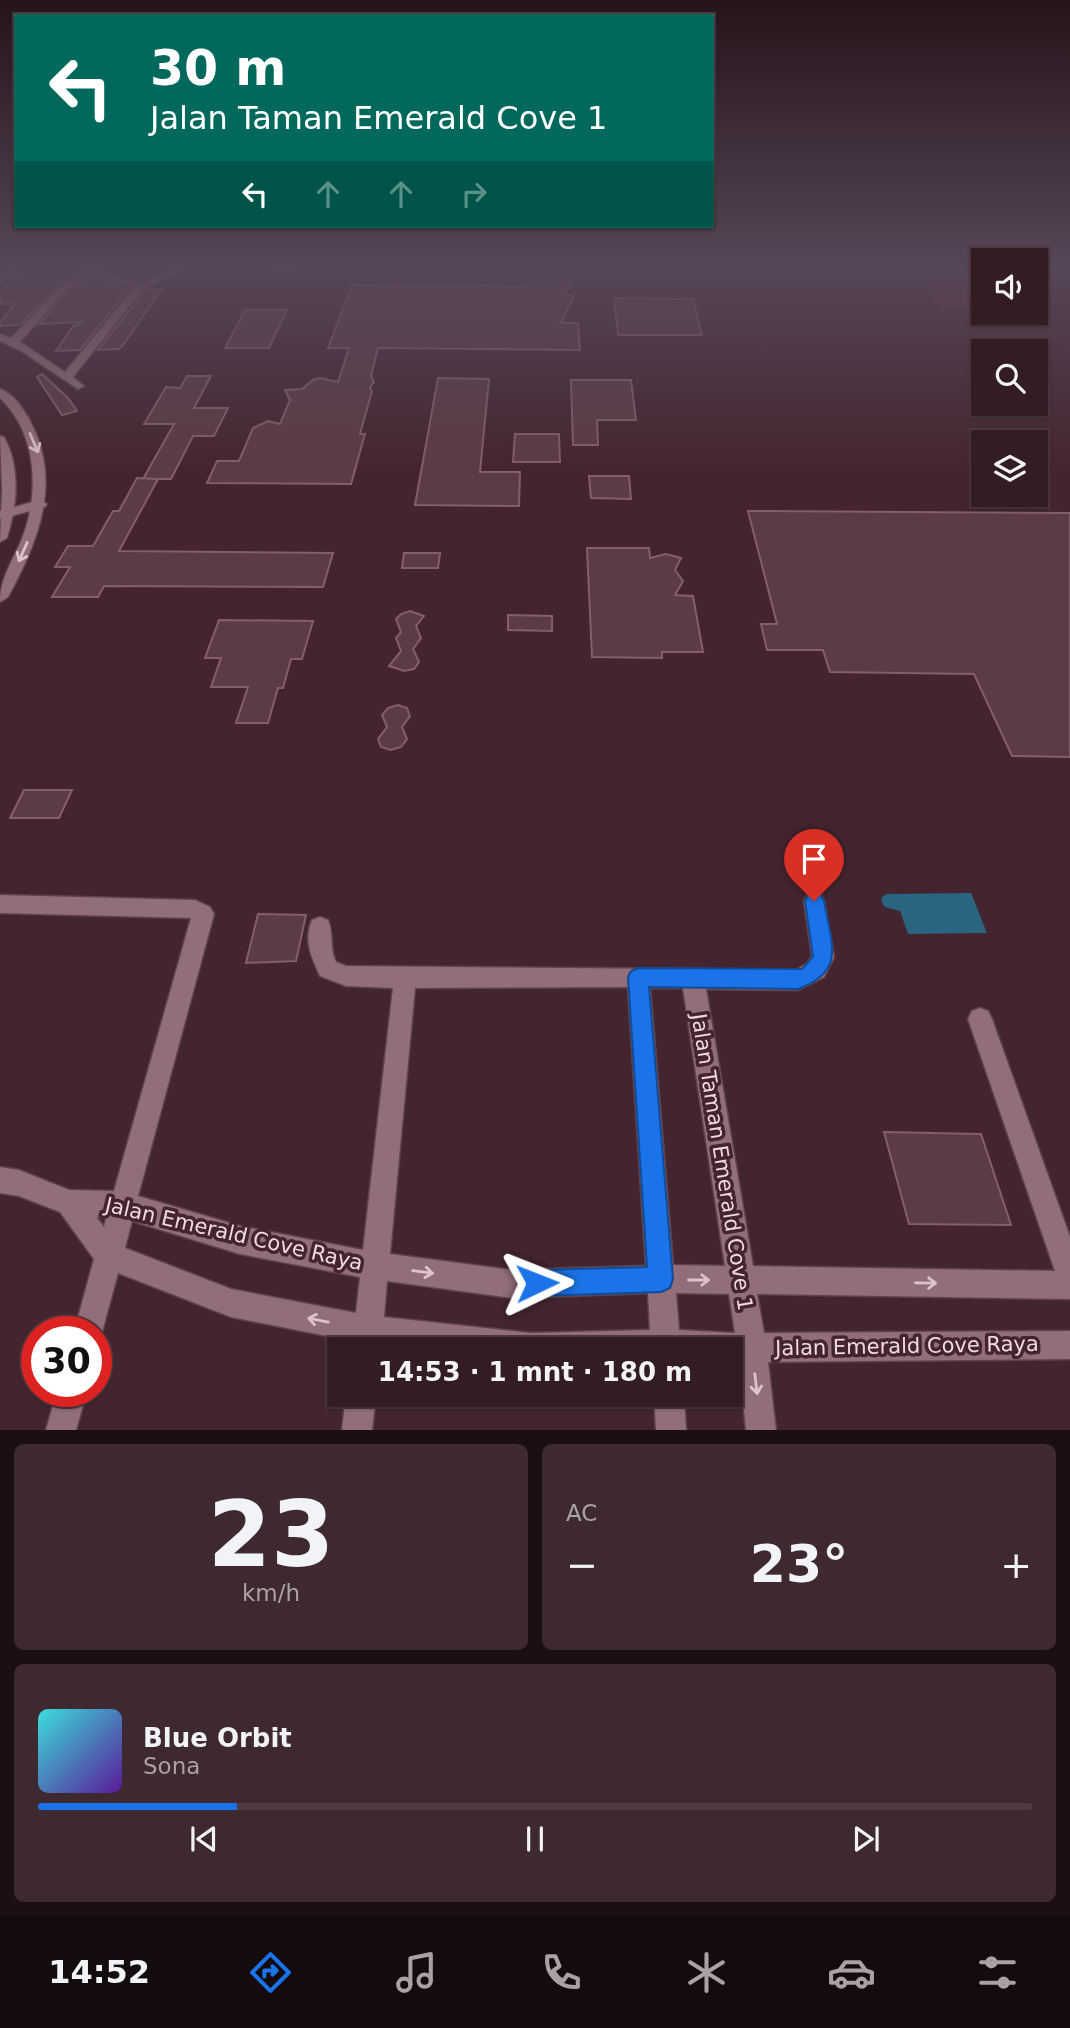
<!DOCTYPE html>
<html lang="id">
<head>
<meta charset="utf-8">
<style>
	:root { --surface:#331c23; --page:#3e2930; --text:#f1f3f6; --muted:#a9a1a6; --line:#4e3a41; --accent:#1a73e8 }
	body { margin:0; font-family:"DejaVu Sans",sans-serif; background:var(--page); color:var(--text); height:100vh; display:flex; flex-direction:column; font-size:26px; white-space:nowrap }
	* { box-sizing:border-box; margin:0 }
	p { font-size:23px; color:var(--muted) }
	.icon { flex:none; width:38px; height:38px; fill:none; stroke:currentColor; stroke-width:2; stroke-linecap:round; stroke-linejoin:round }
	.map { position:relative; height:1430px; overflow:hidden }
	.side { display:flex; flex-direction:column; gap:14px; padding:14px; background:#1c0f13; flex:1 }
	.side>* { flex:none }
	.hud { position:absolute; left:14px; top:14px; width:700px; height:214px; border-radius:0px; box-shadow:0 2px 5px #0004,0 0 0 2px var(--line); background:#00695c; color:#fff; overflow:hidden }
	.tools { position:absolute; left:971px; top:248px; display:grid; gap:14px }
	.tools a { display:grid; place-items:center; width:77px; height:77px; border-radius:0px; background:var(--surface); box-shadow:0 2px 5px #0004,0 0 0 2px var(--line); font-size:35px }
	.speed { position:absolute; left:21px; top:1316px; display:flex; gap:14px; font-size:35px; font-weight:700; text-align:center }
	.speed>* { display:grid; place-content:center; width:91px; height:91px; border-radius:50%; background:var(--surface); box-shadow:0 2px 5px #0004,0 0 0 2px var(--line); line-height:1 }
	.speed .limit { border:10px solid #d22; background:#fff; color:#111 }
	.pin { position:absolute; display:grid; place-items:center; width:60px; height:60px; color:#fff; margin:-72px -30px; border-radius:50% 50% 50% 0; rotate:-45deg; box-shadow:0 0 7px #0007 }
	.pin .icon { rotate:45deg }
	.me { position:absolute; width:77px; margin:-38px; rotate:88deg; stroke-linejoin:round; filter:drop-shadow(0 0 5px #0008) }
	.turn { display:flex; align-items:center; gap:24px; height:147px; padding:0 21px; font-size:32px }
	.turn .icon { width:91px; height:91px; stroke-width:2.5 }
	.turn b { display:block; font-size:49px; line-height:60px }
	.lanes { display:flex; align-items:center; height:66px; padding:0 21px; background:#0003; justify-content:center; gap:35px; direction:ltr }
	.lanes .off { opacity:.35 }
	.big { font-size:52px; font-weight:700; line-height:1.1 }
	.side .card { flex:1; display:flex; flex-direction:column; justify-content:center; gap:10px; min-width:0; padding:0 24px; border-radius:10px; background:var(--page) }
	.side .dial { align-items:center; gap:0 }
	.dial b { font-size:91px; line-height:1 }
	.song { display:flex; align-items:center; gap:21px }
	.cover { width:84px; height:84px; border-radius:10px; background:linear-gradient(135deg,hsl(180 70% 55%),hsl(270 70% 35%)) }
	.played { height:7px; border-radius:4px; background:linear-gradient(90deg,var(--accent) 20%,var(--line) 20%) }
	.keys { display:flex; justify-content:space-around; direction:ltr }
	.heat { display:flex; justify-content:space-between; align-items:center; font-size:38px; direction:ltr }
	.side .tiles { flex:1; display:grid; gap:14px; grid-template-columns:1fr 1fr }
	.card:last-child { grid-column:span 2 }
	.trip { position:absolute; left:327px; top:1337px; width:416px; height:70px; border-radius:0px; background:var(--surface); box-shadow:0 2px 5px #0004,0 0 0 2px var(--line); font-weight:700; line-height:70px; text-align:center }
	.tab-bar { display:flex; height:112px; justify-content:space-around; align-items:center; background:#140b0e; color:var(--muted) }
	.tab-bar .icon { width:49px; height:49px }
	.tab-bar .selected { color:var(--accent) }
	.tab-bar b { font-size:32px; color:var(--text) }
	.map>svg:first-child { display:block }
	.green { fill:#61293d }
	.water { fill:#296581 }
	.building { fill:#5b3b45; stroke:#825f69; stroke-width:2 }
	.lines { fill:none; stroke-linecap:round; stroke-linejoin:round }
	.street-casing { stroke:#5c424b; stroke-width:3 }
	.secondary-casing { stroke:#5c424b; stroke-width:3 }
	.street { fill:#926e78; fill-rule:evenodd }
	.secondary { fill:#926e78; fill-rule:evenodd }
	.oneway { stroke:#dcc4ca }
	.route { fill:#1a73e8; stroke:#114b97; stroke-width:2 }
	.labels { text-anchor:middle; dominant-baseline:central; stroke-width:7; stroke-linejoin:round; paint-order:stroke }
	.near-street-label { font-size:21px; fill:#efdadf; stroke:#44252f }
</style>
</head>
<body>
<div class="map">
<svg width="1070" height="1430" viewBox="0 0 1070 1430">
	<rect width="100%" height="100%" fill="#44252f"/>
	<polygon class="green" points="924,284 983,284 983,309 941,309"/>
	<polygon class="water" points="971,893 987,933 908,934 900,911 885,907 881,901 883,896 887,894"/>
	<g class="building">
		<polygon points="27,270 75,270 77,273 58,284 20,325 0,326 0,322 15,304 0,304 0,294 15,277"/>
		<polygon points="92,279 118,286 113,288 129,289 80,350 56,351 73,326 83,322 39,324 68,292"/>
		<polygon points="530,279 570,283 564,295 574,296 561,323 578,323 580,350 378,348 371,376 374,382 370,387 372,391 360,434 365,434 351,484 207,483 217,461 239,461 253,428 268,421 280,424 290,400 285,390 302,389 313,380 320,378 338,382 349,348 328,348 352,285 526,286"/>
		<polygon points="150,289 162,289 123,345 119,349 98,350 145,291"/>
		<polygon points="614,298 693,299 702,335 618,335"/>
		<polygon points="245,310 287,310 269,348 225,348"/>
		<polygon points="42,374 68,398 77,411 62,415 37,377"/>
		<polygon points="187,376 211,376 194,408 228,408 214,436 193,436 171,479 143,479 174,424 144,424 166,387 180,388"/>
		<polygon points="438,378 489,379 480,472 520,472 519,506 415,505"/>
		<polygon points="571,380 631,380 636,420 597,420 598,445 573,445"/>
		<polygon points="515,434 559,434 560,462 513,462"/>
		<polygon points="589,476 629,476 631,499 591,498"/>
		<polygon points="137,478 158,479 119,551 333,553 323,587 104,586 98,597 52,597 70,567 55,567 68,546 93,546 113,511 119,511"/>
		<polygon points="748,511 1070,513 1070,757 1012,756 974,674 830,672 823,650 767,650 761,624 777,624"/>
		<polygon points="587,548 649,548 650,558 666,554 681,558 675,570 683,581 675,595 693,596 703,652 662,652 662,658 592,657"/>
		<polygon points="404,553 440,553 438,568 402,568"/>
		<polygon points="410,611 424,616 416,626 421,638 413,649 419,662 414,669 404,671 389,666 401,651 396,638 401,632 396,619 401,614"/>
		<polygon points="508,615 552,616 552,631 508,630"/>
		<polygon points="219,620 313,621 302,659 291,659 283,688 278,688 268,723 236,723 248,687 211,687 221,658 205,658"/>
		<polygon points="398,705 407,708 410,716 402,727 407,739 401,747 391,750 381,747 378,739 387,727 382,715 388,708"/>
		<polygon points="24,790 72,790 59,818 10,818"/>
		<polygon points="258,914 306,915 296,961 246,963"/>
		<polygon points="884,1132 981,1134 1011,1225 909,1224"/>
	</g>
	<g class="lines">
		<g class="street-casing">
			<g id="street">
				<polygon points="10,270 22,270 0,283 0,276"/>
				<path d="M77,270H100L139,284L172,270H185L143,289L73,377L84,386L78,389L21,351L0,341V334L11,338L60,286L83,273ZM92,276L134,288L65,372L20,342L66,290Z"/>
				<polygon points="262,270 293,270 294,271 289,274"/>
				<polygon points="40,500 47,504 45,507 0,519 0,511"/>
				<path d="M814,892L821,895L824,901L834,957L824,977L798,990L706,989L753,1266L1055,1271L968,1019L972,1011L980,1008L988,1011L992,1019L1070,1237V1299L757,1294L764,1333L1070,1331V1359L768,1362L776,1430H746L739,1362H732V1349H412L381,1346L380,1349H352V1341L231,1317L118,1273L102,1332L96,1343V1332H74L94,1259L60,1212L19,1196L0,1193V1167L19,1170L69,1190L114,1191L191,918L0,913V895L195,900L210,907L214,914L138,1196L240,1226L363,1250L393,988L346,986L320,976C312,958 303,941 312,920L320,917L328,920C334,934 329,948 336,962L346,966L796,970L808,963L812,956L804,901L807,895ZM628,987L646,1266L512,1270L390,1254L415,988ZM650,988H683L725,1266L673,1265ZM96,1217L106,1218L104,1227ZM132,1221L240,1254L360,1277L356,1313L231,1289L125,1248ZM387,1281L512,1298L648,1293L650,1330L531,1333L384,1317ZM676,1293L729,1294L735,1333L679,1330Z"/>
				<polygon points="57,1391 87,1391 76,1430 46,1430"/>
				<polygon points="346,1395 376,1395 372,1430 342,1430"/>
				<polygon points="654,1395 684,1395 686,1430 656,1430"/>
			</g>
		</g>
		<g class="secondary-casing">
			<g id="secondary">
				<path d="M0,389C13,393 22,407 29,419C63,481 39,540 8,597L0,602C0,579 12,562 21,541C40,495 38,434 0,398Z"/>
				<path d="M0,436L4,437C21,468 17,506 7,538L0,542L2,489Z"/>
			</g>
		</g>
		<use href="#street" class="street"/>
		<use href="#secondary" class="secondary"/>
	</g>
	<defs><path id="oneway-shaft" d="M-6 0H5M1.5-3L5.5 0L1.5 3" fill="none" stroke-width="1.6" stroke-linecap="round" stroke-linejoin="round" transform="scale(1.75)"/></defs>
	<g class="oneway">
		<use href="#oneway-shaft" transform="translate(34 443) rotate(67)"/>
		<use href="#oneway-shaft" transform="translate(23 552) rotate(114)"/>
		<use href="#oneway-shaft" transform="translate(423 1272) rotate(8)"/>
		<use href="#oneway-shaft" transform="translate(699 1280)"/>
		<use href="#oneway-shaft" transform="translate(926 1283) rotate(1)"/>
		<use href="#oneway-shaft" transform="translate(318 1320) rotate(-169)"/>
		<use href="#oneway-shaft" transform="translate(756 1384) rotate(83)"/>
	</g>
	<linearGradient id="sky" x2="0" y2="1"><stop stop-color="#25141a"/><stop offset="0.57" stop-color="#564658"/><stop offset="1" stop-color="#564658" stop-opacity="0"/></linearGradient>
	<rect width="1070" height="470" fill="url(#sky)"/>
	<path class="route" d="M814,893L821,895L824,901C831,943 847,971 798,989L649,987L673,1279L670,1288L661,1292L537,1296L528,1292L524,1283L528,1274L537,1270L647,1267L628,977L631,971L638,968L802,969L813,957L805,901L808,895Z"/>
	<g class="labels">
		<g class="near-street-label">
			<text transform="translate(722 1162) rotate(81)">Jalan Taman Emerald Cove 1</text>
			<text transform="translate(234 1234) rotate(13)">Jalan Emerald Cove Raya</text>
			<text transform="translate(907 1346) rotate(-1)">Jalan Emerald Cove Raya</text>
		</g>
	</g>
</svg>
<div class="tools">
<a><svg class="icon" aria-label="sound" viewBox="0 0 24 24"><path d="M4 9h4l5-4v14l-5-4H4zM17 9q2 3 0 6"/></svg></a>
<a><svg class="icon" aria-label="search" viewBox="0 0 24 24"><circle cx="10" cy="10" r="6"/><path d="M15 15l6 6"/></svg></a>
<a><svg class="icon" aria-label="layers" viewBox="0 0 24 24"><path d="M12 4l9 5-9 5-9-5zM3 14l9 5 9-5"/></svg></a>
</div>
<div class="speed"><div class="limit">30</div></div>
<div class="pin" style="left:814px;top:901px;background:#d93025"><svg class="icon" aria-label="arrive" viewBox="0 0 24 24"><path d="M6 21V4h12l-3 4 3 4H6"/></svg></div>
<svg class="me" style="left:537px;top:1283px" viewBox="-20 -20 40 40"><path d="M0-17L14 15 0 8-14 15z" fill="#1a73e8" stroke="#fff" stroke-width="4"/></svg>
<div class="trip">14:53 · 1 mnt · 180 m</div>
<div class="hud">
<div class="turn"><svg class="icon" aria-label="left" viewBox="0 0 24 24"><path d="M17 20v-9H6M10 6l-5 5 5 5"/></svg><div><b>30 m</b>Jalan Taman Emerald Cove 1</div></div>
<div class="lanes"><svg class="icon" aria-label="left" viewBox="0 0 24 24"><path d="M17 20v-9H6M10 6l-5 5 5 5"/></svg><svg class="icon off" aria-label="ahead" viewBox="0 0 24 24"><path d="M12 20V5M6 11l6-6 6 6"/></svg><svg class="icon off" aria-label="ahead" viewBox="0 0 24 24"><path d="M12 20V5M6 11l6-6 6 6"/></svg><svg class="icon off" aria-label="right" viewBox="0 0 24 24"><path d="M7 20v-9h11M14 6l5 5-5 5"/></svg></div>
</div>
</div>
<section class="side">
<div class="tiles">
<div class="card dial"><b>23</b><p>km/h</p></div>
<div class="card"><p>AC</p>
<div class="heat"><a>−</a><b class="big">23°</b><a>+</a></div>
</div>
<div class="card">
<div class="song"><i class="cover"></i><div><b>Blue Orbit</b><p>Sona</p></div></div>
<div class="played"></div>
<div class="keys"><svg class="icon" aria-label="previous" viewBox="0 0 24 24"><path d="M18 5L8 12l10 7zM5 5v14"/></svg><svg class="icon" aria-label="pause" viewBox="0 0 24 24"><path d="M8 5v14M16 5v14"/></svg><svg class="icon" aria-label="next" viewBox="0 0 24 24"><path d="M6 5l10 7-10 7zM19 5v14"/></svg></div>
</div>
</div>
</section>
<nav class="tab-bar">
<b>14:52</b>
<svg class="icon selected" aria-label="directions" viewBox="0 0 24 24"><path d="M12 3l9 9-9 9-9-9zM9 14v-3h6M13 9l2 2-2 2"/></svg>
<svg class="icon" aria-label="music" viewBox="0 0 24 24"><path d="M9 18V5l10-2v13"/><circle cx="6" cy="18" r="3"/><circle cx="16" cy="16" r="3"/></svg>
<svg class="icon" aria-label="phone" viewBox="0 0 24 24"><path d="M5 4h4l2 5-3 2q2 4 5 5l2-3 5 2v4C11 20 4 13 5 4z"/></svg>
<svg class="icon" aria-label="climate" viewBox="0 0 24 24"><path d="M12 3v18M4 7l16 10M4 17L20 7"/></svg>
<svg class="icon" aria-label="car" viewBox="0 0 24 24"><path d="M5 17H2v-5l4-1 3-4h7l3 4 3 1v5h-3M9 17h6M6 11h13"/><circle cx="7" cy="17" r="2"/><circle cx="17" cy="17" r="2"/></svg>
<svg class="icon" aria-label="filters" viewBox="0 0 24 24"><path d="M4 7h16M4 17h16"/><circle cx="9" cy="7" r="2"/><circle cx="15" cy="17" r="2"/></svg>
</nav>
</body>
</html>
